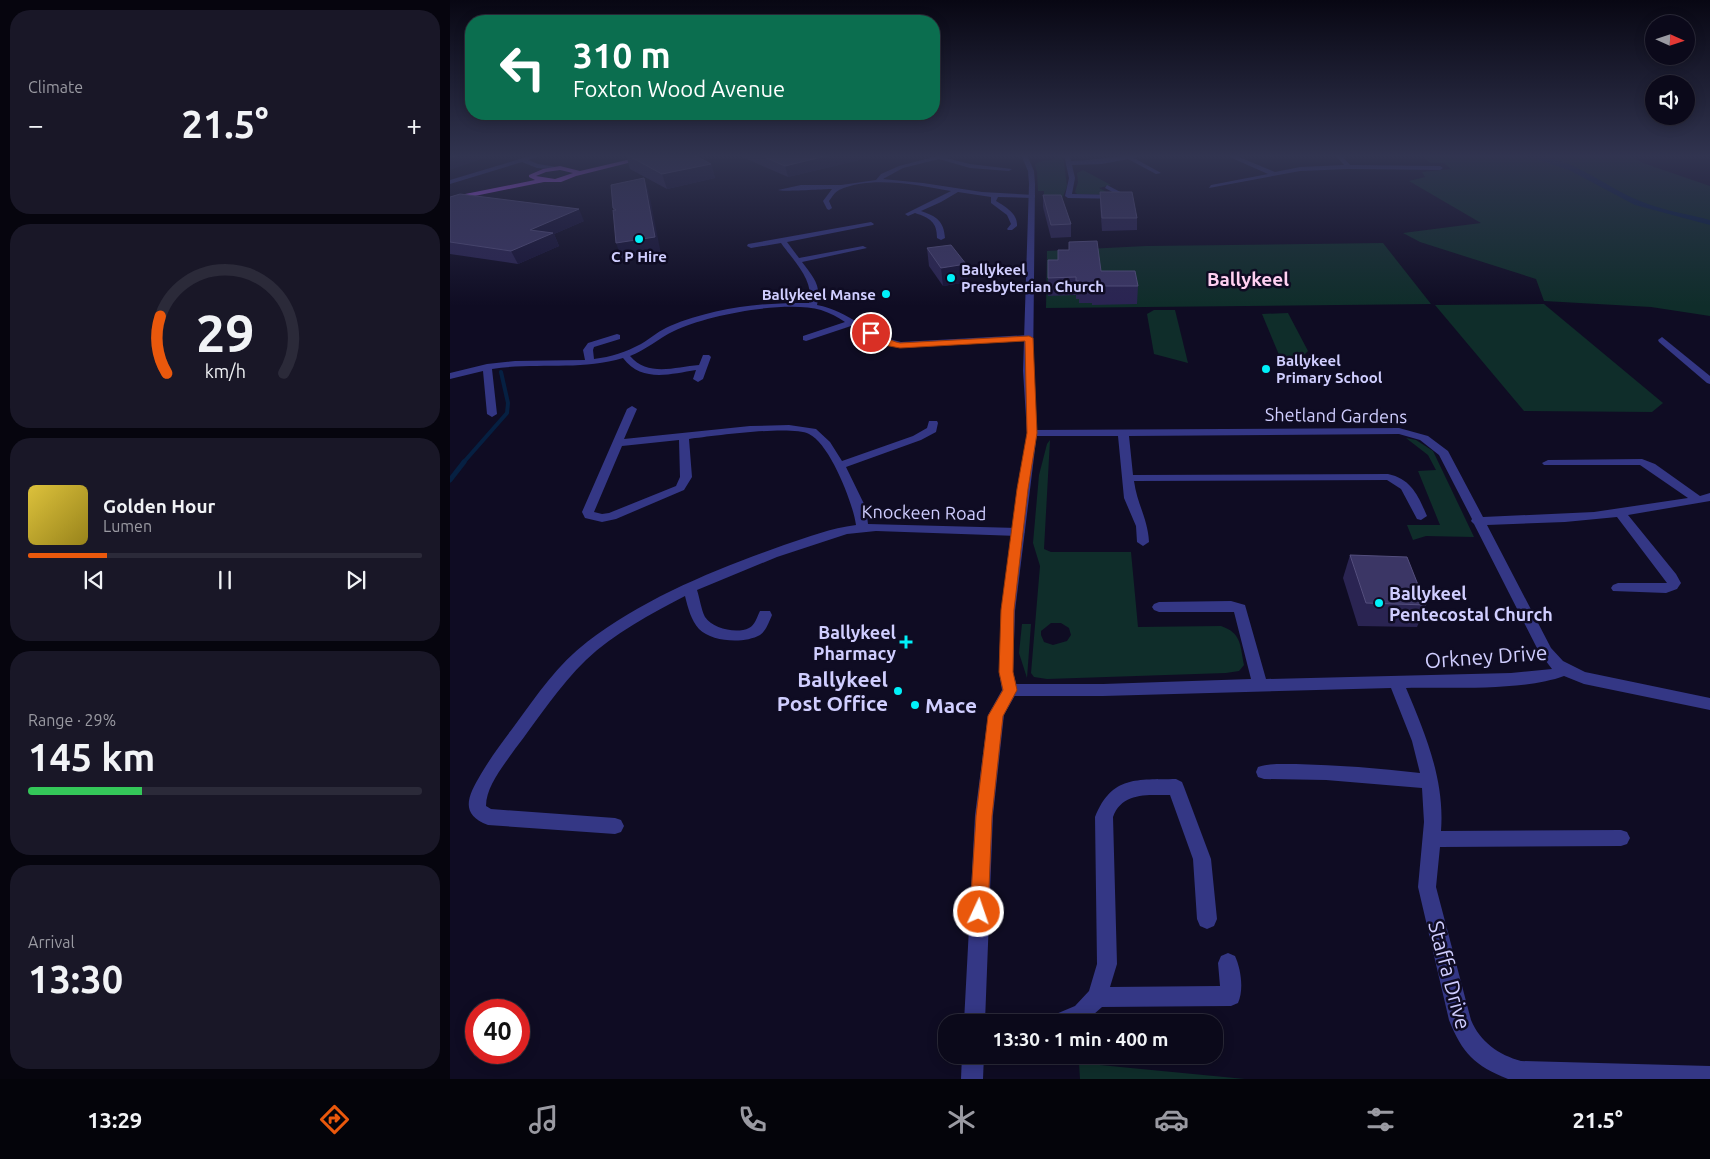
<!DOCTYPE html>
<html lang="en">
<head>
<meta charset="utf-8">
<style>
	:root { --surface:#0b091a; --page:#191727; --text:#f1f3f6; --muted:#9a9aa2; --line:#2b2a39; --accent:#ea580c }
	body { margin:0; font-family:Ubuntu,sans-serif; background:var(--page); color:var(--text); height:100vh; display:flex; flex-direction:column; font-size:19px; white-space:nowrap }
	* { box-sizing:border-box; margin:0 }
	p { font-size:16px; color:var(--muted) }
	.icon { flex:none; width:28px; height:28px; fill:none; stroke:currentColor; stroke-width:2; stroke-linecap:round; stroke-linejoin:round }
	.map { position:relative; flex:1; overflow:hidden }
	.side { display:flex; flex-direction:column; gap:10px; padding:10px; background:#06050e; width:450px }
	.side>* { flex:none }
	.guide { position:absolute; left:15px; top:15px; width:475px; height:105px; border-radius:20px; box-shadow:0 2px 12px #0003,0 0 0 1px var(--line); background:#0b6e4f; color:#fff; overflow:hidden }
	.needle { width:32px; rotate:93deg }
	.buttons { position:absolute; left:1195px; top:15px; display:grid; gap:10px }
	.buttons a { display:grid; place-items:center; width:50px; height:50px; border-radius:50%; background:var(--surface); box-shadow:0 2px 12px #0003,0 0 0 1px var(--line); font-size:25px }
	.speed { position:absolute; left:15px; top:999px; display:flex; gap:10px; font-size:25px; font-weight:700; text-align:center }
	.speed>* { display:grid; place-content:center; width:65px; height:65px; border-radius:50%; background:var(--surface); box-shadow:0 2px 12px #0003,0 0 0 1px var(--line); line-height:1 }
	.speed .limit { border:8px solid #d22; background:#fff; color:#111 }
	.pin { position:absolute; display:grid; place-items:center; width:42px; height:42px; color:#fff; margin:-21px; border:2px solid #fff; border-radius:50%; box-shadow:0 1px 5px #0007 }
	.me { position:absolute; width:55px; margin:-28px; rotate:3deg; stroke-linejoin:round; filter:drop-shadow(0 0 4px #0008) }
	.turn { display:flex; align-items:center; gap:18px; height:105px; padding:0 25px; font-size:22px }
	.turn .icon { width:65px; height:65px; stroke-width:2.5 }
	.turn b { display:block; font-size:35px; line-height:42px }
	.big { font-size:38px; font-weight:600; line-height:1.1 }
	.side .widget { flex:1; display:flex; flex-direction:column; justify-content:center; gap:8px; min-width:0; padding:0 18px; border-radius:20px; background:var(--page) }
	.side .dial { align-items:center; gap:0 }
	.dial svg { height:130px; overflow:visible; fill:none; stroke:var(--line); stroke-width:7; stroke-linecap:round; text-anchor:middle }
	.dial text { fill:var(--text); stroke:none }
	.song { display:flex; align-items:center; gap:15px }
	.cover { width:60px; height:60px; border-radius:8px; background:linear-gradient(135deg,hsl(50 70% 55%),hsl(50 70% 35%)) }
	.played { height:5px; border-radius:2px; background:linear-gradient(90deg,var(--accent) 20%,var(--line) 20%) }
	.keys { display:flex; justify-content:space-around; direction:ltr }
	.heat { display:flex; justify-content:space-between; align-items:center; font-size:28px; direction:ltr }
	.charge { height:8px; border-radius:4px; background:linear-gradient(90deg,#34c759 29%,var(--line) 0) }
	.trip { position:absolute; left:488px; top:1014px; width:285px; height:50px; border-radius:20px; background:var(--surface); box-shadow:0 2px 12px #0003,0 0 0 1px var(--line); font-weight:600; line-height:50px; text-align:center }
	.tab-bar { display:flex; height:80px; justify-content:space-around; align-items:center; background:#04040a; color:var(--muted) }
	.tab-bar .icon { width:35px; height:35px }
	.tab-bar .active { color:var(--accent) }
	.tab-bar b { font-size:22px; color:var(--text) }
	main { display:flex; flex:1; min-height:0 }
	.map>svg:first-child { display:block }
	.green { fill:#0f2d2a; fill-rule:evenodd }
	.water { fill:#062042 }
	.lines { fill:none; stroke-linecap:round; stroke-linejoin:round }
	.stream-far1 { stroke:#062042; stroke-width:4 }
	.stream { stroke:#062042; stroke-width:5 }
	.minor { fill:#343785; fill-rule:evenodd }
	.tertiary { fill:#343785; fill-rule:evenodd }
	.primary { fill:#b455ff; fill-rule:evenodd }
	.wall { fill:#2a2452 }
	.shaded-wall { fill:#171337 }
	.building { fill:#3b3665; stroke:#534e7d }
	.route { fill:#ea580c; stroke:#983908 }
	.poi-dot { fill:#00f1f9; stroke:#0f0c23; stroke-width:2 }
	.labels { text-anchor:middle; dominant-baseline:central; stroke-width:5; stroke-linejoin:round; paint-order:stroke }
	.far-poi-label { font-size:15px; font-weight:bold; fill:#d0ceff; stroke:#0f0c23; text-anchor:start }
	.street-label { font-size:18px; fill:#d0ceff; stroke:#0f0c23 }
	.poi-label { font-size:18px; font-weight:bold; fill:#d0ceff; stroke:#0f0c23; text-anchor:start }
	.far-district-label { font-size:19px; font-weight:bold; fill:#ffd0f1; stroke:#0f0c23 }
	.near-street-label { font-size:21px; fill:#d0ceff; stroke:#0f0c23 }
	.near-poi-label { font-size:21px; font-weight:bold; fill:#d0ceff; stroke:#0f0c23; text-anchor:end }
</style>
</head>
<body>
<main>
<section class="side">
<div class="widget"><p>Climate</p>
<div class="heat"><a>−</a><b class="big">21.5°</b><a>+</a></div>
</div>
<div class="widget dial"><svg viewBox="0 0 100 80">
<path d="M14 69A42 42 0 1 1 86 69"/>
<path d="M14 69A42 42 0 0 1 10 34" stroke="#ea580c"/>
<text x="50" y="56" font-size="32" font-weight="700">29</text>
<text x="50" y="72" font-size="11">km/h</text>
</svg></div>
<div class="widget">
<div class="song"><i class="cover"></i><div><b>Golden Hour</b><p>Lumen</p></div></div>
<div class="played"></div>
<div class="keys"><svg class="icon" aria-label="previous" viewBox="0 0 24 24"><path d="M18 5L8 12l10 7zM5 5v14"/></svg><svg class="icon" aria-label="pause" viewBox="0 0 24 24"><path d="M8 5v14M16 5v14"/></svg><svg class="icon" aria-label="next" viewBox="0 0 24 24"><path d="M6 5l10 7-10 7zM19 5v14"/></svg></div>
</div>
<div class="widget"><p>Range · 29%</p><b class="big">145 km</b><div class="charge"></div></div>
<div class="widget"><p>Arrival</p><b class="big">13:30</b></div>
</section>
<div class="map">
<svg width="1260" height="1079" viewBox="0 0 1260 1079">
	<rect width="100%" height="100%" fill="#0f0c23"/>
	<g class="green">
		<path d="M608,155H613L617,186L611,202H594V191H588L587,172L585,165C591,158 602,163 608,155Z"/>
		<polygon points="972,155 1180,155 1193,163 1260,186 1260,316 1201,307 1094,301 1086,279 970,242 953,233 1031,223 959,181 975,177 972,172 1001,169 994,163 980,163"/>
		<polygon points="633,170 661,185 649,188 662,195 627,194 625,192 628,182 627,173"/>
		<polygon points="933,243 981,304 596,308 597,251 696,246"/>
		<polygon points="1094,304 1213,403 1202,412 1074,411 985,305"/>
		<polygon points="704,310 725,310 738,363 704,354 697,314"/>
		<polygon points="838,313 858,351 848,361 832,362 812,314"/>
		<polygon points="956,438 966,440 983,451 1024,537 976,536 963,540 957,525 990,525 968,471 986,470 978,455"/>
		<path d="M600,440L594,549L601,552H681L688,627L771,626C792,633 790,646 794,665L789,671L776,673L597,679L584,677L581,673L590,566L583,543L589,475L597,444ZM601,623H611L619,628L621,635L617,641L603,645L594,642L591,635V631Z"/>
		<polygon points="572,624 581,624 577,678 569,653"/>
		<polygon points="629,1063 795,1079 630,1079"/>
	</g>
	<path class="water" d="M1074,155C1122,155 1149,184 1190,201C1212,210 1237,214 1260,220V225L1185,205L1119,170Z"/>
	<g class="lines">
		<polyline class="stream-far1" points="13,463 57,413 58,403 51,372"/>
		<polyline class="stream" points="0,480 14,462"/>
		<g class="minor">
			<path d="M491,155H502L496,158L520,164L562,169L559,171L520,168L489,159L453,168L433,179L473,183L532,192L585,195V197L583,198L548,197L546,201C556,207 568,214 567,226L562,230H558L557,229L561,224L557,215L541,203V197L508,192L491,202L471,211C486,216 494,221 495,238L491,240L487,238C487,222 480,218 465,213L458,216L455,214L501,191C469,185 420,175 389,190C385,192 382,197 379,201L382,208L379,210L377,209L373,201L382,189C373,189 332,192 328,190L351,185H391L426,180L431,174L449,166Z"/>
			<path d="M614,155H620L621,161C646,160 670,155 695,155L684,158L711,173L706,174L678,159L652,164L622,165L625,178L622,194L668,195L655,188L657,185L680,197L677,199L618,198L615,196L619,178Z"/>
			<polygon points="775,155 784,155 825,172 850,167 894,165 885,155 891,155 900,165 990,166 993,168 990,170 898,169 850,171 759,188 761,185 818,174"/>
			<path d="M421,222L424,224L423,225L337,242L349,258L413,246L417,248L352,262C363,277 372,285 367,305C399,311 419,335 451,342L579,335L582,336V340L451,348L425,340L401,326L356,341L353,340V336L395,322C388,317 380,313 371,310C336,300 256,315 224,331C209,338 196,350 180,356C198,377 225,367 249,365L253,355H259L261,357L253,379L248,382L243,379L246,370C220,374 192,383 173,358C130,371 86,362 42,369L47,414L42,417L37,414L33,371L0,379V373L37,364L65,361L135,360L133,350L138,343L167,334L170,335V339L144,347L143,350L144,359C161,357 176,352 191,344C201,338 210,330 220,326C263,308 313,302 359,303C365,281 343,260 331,243L301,248L297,246L298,244Z"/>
			<polygon points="1212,337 1260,376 1260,384 1257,383 1209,342 1208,340"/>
			<path d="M182,406L187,409L174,439L300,426L339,425L366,429L380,442L392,461L463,436L477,428L479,421H487L488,423L486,432L471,440L396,467L416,508L418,524L569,528L575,532L569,536L426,531L397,534L327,557L247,590C250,599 251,609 255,617C263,629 287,634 299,628C305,625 307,617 310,611H320L322,615C319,622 316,631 310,635C294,644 262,642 249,629C241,620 238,608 235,596C201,614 164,633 136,660C109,686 88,719 65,749C54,765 36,786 36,806L41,809L165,818L171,820L174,826L171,832L165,834L38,825C9,814 18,796 31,774C41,757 53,741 65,725C87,695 108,664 137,642C194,598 266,569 334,545C358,537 381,528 406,525C403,503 380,444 359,434C341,425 263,436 239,439L242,477L234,490L166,519L152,522L135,518L132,512L177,409ZM229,440L230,477L226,486L159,513L152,514L144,512L172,446Z"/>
			<path d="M949,428L978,436L998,451L1033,517L1144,512L1238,498L1190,465H1094L1092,463L1098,460L1192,459L1205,464L1250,496L1260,493V501L1178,515L1226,574L1231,583L1227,589L1216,593L1163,591L1161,588L1163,585L1168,583H1217L1167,517L1115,522L1037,525L1101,648L1113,661L1135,672L1260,698V710L1134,684L1114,676C1074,691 1001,687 956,688C975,733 995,780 991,831L1171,830L1177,832L1180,838L1177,844L1171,846L990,847L986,887L1021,1020C1030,1042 1049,1055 1071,1061L1260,1066V1079H1058C1025,1066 1012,1053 999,1020L968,887L974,822L972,788L876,780L814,779L808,777L806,772L808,767C820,763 834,764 846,764C888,765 929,768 970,773L962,741L941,688L653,696H560L555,694L552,690L555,686L560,684H653L801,679L784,612H709L704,610L702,607L704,604L709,602L781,601L795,605L816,679L1061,673L1102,669L1089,652L1024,524L1021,521L1022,519L989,455L970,440L949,434L679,436L683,475L938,474C961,479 968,495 977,516L971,520L967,519L951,489L937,480L684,481C687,504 698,519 699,542L693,546L687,542L686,526L674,498L668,436H582L577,433L582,430Z"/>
			<path d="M726,779L732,782L734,787L761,859L767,919L764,926L757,929L750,926L747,919L743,859L720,795C697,795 672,792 663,817L667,964L660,987L770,986L768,963L771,956L778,953L785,956C791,969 794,990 788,1003L781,1006L652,1007L635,1022H604L606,1014L625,1006L639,991L647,964L645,817C662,775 687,780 726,779Z"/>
		</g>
		<g class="tertiary">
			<polygon points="83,155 93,155 78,160 88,164 113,168 110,170 87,168 72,162 0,184 0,180"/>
			<polygon points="571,155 577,155 584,171 585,184 583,371 587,433 565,611 563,672 568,690 554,715 543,815 535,1022 514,1022 525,815 538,715 552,690 549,672 551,611 577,433 573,371 579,184 578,171"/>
			<polygon points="512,1055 534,1055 533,1079 511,1079"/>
		</g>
		<path class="primary" d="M198,155H210L126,176L111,182H94L0,201V197L85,180L79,177V175L93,169L110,166L130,171ZM110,170L123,173L105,179L86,176L96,172Z"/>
	</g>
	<g class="wall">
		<polygon points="176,155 244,155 261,164 265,178 217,189 180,169"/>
		<polygon points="292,155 426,155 426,156 338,177 292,157"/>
		<polygon points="650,192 687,218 687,230 652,231 650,204"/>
		<polygon points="593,195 621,224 621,237 601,238 593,207"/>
		<polygon points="0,197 134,221 104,234 109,246 68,264 0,254"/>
		<polygon points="477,248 518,282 493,286 479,266"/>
		<polygon points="598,260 651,271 688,286 687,304 642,305 642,303 629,303 629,299 626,299 626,295 598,296"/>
		<polygon points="900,555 976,605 967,627 908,626 893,578"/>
	</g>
	<g class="shaded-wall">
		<polygon points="7,155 38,155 38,157 0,170 0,158"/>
		<polygon points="380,155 426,156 338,177 335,166"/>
		<polygon points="261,164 265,178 217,189 212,174"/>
		<polygon points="194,178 199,193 211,254 172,260 166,243"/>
		<polygon points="129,209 134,221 104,234 109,246 68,264 61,251 80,230"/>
		<polygon points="516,264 518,282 493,286 491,268"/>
	</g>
	<g class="building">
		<polygon points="0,155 7,155 0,158"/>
		<polygon points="177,155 244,155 261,164 212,174"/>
		<polygon points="310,155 380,155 335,166"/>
		<polygon points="194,178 205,237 166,243 163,210 166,210 163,208 161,185"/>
		<polygon points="650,192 682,192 687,218 652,218"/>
		<polygon points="10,194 129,209 80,230 103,233 61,251 0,242 0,197"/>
		<polygon points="593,195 611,195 621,224 601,225"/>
		<polygon points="647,241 651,271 685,271 688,286 642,286 642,284 629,285 629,281 626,281 626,277 598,278 598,260 608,260 608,250 619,250 619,242"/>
		<polygon points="501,245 516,264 491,268 477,248"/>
		<polygon points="900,555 957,557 976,605 916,603"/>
	</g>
	<linearGradient id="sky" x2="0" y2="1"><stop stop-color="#080713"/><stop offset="0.51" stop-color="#313450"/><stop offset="1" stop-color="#313450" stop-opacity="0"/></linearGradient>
	<rect width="1260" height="306" fill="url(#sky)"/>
	<path class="route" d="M418,331C426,330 438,341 450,343L579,336L583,338L587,433L578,489L564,610L563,672L567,690L553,716L542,816L538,912L535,918L529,921L523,918L520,912L526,816L538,716L553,690L549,672L551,610L567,489L577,433L575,341L450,348L434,345L418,334Z"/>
	<g class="poi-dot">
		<circle cx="189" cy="239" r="5"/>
		<circle cx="501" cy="278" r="5"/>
		<circle cx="436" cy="294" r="5"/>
		<circle cx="816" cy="369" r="5"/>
		<circle cx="929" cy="603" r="5"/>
		<path d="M453.5 634.5h5v5h5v5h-5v5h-5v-5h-5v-5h5z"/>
		<circle cx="448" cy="691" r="5"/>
		<circle cx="465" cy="705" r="5"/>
	</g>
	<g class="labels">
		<g class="far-poi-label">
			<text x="189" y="256" text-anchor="middle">C P Hire</text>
			<text x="511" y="269">Ballykeel<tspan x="511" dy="17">Presbyterian Church</tspan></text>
			<text x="426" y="294" text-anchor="end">Ballykeel Manse</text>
			<text x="826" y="360">Ballykeel<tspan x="826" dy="17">Primary School</tspan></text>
		</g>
		<g class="street-label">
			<text transform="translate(886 415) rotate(1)">Shetland Gardens</text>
			<text transform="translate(474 512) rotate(1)">Knockeen Road</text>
		</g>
		<g class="poi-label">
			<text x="939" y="593">Ballykeel<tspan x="939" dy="21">Pentecostal Church</tspan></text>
			<text x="446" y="632" text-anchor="end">Ballykeel<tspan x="446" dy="21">Pharmacy</tspan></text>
		</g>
		<g class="far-district-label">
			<text x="798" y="279">Ballykeel</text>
		</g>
		<g class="near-street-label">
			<text transform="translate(1036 656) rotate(-4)">Orkney Drive</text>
			<text transform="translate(1000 975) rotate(75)">Staffa Drive</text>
		</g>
		<g class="near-poi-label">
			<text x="438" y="679">Ballykeel<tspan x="438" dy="24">Post Office</tspan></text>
			<text x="475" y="705" text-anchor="start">Mace</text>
		</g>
	</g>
</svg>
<div class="buttons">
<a><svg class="needle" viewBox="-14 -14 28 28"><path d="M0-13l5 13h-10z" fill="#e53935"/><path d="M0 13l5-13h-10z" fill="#9a9aa2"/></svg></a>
<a><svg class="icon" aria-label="sound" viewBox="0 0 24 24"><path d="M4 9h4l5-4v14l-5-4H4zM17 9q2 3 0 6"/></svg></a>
</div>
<div class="speed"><div class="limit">40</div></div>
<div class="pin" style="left:421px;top:333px;background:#d93025"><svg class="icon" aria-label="arrive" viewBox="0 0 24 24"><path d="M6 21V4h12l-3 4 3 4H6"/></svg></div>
<svg class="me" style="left:529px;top:912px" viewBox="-20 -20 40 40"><circle r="17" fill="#ea580c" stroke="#fff" stroke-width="3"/><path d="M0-11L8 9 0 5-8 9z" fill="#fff"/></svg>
<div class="trip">13:30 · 1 min · 400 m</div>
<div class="guide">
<div class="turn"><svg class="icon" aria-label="left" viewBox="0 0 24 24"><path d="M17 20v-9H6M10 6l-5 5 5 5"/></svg><div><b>310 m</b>Foxton Wood Avenue</div></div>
</div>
</div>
</main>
<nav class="tab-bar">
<b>13:29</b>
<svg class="icon active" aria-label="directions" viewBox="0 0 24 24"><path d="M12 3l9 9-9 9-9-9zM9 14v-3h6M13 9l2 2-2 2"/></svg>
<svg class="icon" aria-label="music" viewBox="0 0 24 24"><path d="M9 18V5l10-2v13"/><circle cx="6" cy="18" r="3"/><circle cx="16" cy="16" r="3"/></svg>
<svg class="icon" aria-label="phone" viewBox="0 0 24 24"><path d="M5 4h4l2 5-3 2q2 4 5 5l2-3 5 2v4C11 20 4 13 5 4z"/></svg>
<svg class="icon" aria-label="climate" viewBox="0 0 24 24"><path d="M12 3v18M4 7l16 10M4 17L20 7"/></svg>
<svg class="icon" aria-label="car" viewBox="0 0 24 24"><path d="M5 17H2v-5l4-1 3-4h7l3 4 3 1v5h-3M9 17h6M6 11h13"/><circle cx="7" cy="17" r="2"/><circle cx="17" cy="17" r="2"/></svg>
<svg class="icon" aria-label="filters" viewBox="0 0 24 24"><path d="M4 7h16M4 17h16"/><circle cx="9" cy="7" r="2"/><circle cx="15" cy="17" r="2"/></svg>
<b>21.5°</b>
</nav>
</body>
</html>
